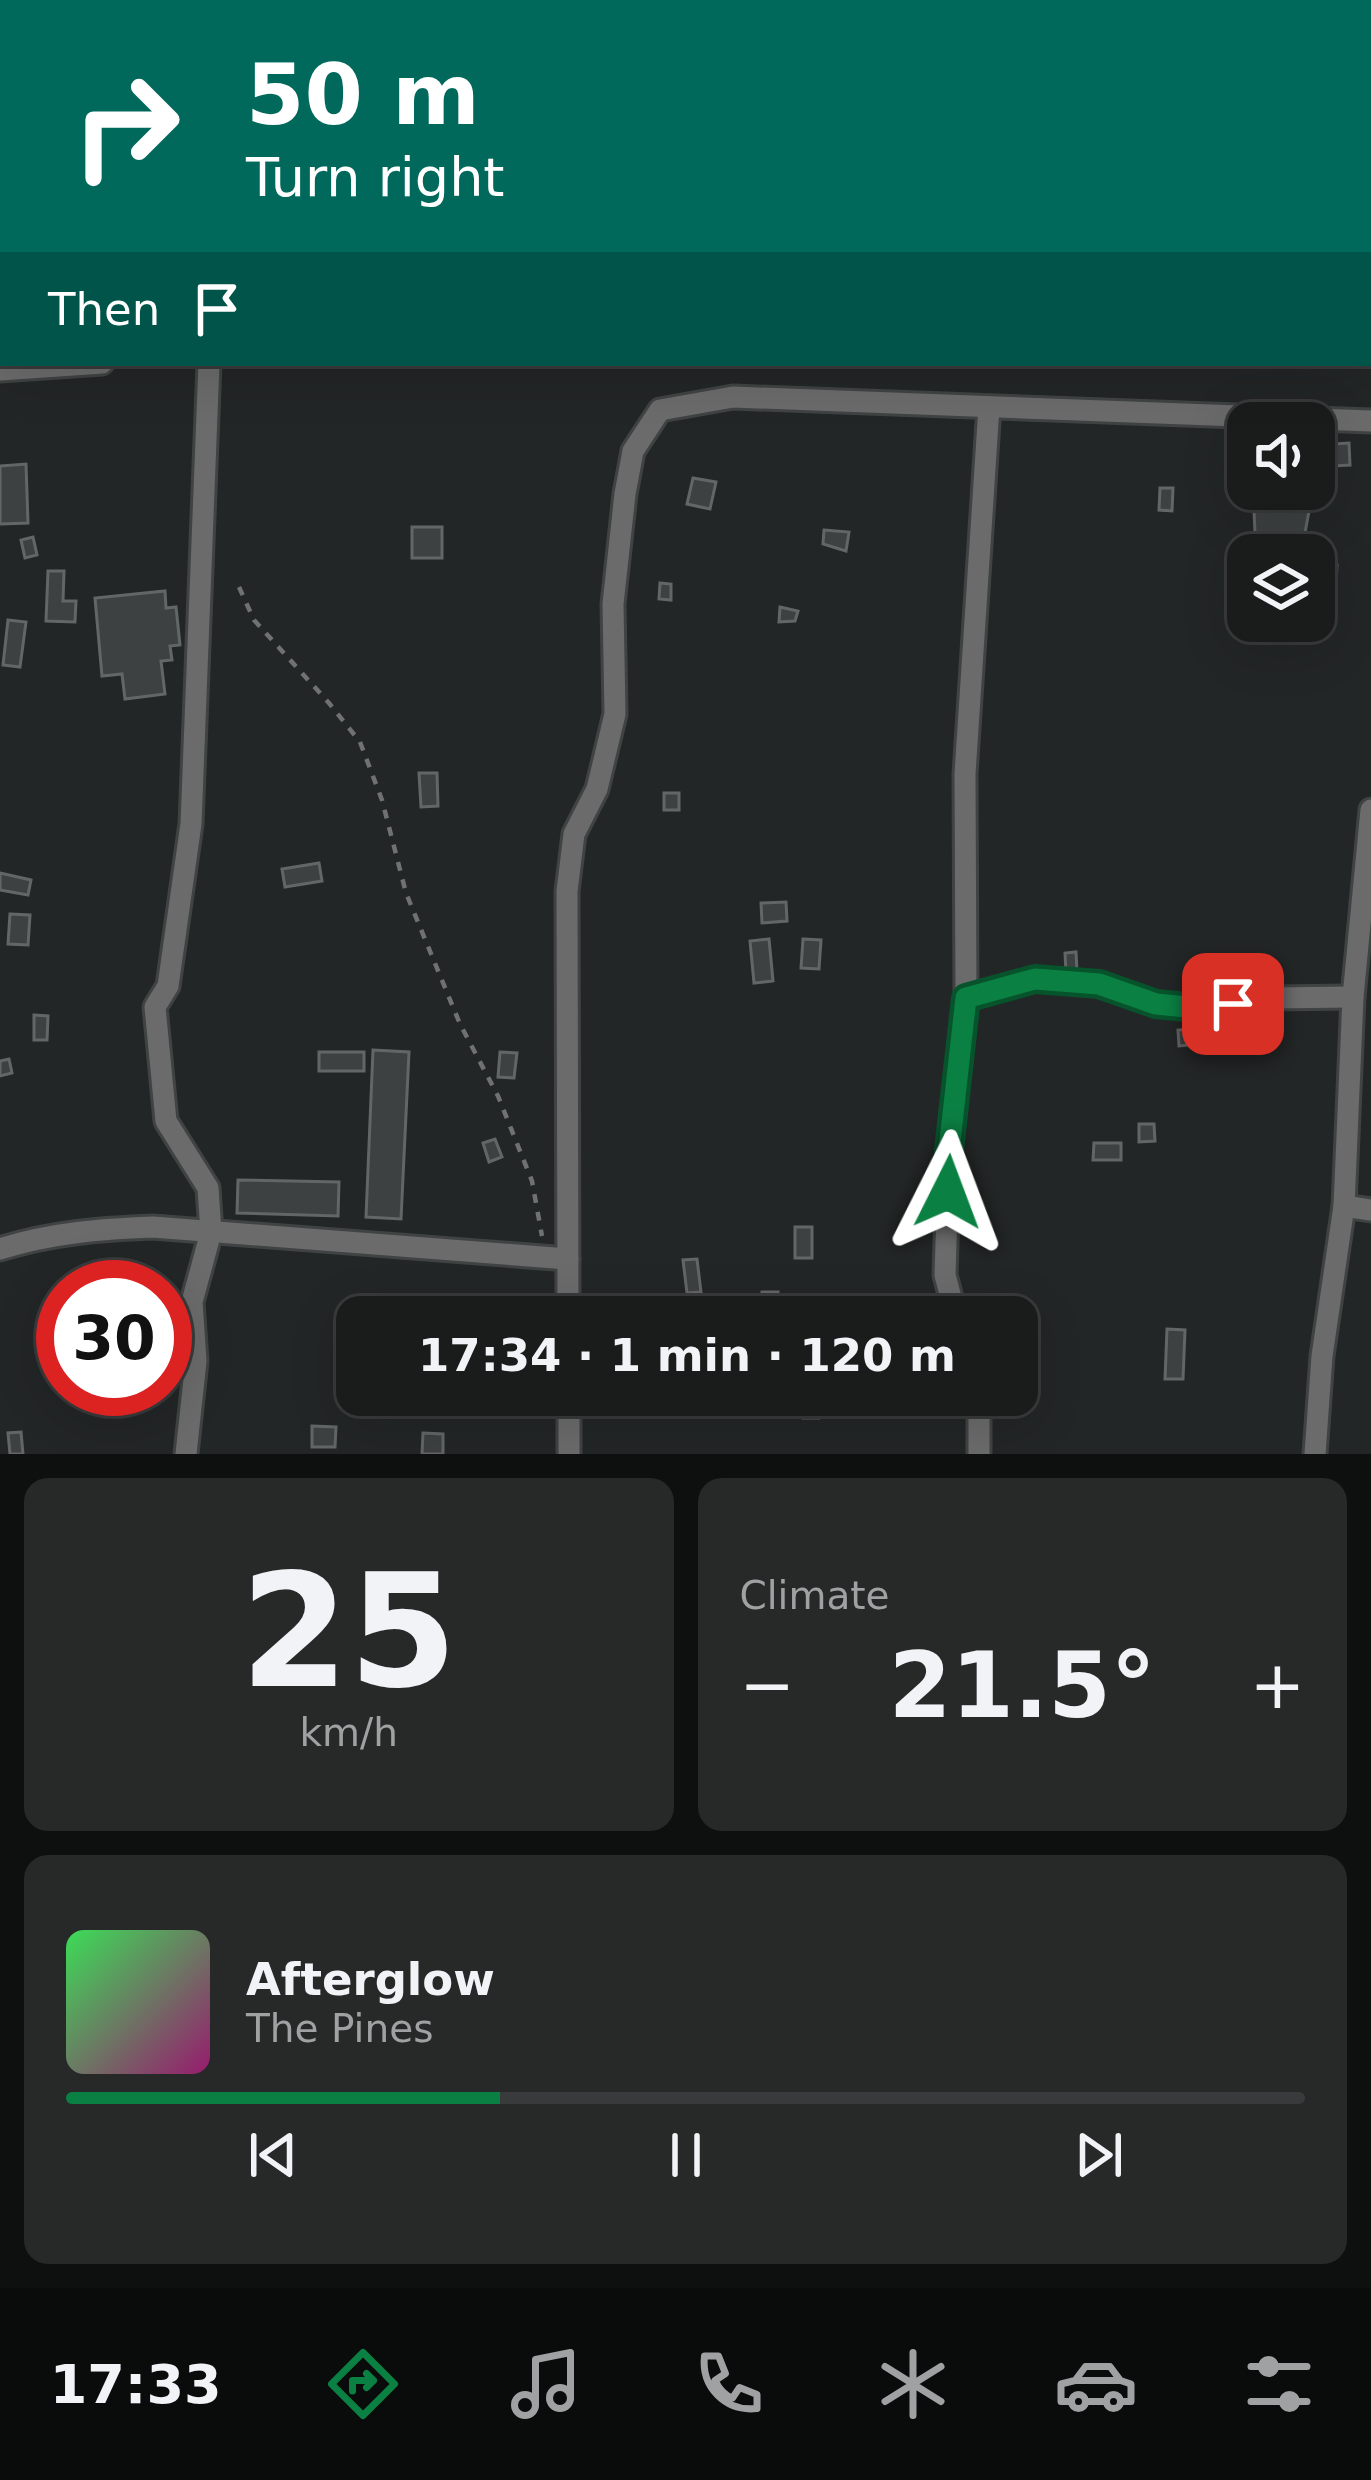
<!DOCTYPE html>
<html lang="en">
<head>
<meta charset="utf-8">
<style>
	:root { --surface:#1a1c1c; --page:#272929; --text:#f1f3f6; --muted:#9fa1a3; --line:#383a3b; --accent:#0b8043 }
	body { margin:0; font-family:"DejaVu Sans",sans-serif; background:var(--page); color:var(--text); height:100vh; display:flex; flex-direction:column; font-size:45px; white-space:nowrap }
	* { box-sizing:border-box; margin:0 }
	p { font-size:39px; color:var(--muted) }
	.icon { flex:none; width:66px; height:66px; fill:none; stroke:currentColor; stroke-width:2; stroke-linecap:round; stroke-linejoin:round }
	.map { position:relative; height:1454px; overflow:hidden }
	.panel { display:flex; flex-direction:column; gap:24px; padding:24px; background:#0e0f0f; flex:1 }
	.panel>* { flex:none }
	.hud { position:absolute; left:0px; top:0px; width:1371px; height:366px; box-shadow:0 12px 48px #0002,0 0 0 3px var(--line); background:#00695c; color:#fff; overflow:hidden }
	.buttons { position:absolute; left:1227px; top:402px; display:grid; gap:24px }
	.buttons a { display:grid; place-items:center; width:108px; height:108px; border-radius:24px; background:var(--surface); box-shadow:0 12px 48px #0002,0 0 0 3px var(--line); font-size:60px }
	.speed { position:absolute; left:36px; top:1260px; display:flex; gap:24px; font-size:60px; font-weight:700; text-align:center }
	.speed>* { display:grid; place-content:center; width:156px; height:156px; border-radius:50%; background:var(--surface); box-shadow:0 12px 48px #0002,0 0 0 3px var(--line); line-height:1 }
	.speed .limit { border:18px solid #d22; background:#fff; color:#111 }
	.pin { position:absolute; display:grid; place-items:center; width:102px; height:102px; color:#fff; margin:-51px; border-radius:24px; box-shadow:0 6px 18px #0006 }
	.me { position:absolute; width:132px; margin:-66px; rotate:3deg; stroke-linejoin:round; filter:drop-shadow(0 0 9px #0008) }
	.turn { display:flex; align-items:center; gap:42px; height:252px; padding:0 48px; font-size:54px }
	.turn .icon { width:156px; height:156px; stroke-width:2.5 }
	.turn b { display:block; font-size:84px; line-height:102px }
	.then { display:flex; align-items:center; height:114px; padding:0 48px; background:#0003; gap:24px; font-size:45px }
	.big { font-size:90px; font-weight:700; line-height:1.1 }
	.panel .widget { flex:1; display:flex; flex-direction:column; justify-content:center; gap:18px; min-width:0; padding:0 42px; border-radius:24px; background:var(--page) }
	.panel .dial { align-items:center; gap:0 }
	.dial b { font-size:156px; line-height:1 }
	.song { display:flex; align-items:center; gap:36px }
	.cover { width:144px; height:144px; border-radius:18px; background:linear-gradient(135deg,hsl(130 70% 55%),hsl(320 70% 35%)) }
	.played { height:12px; border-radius:6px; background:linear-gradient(90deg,var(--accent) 35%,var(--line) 35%) }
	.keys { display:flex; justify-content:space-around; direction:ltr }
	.heat { display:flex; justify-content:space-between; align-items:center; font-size:66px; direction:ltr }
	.panel .tiles { flex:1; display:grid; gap:24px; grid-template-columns:1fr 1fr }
	.widget:last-child { grid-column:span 2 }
	.trip { position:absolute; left:336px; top:1296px; width:702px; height:120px; border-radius:24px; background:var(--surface); box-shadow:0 12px 48px #0002,0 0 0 3px var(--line); font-weight:700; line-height:120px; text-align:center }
	.menu { display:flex; height:192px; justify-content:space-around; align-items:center; background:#0a0b0b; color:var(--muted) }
	.menu .icon { width:84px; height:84px }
	.menu .active { color:var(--accent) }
	.menu b { font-size:54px; color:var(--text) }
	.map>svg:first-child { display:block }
	.building { fill:#3d4141; stroke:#626666; stroke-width:3 }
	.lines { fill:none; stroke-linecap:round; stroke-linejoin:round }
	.minor-casing { stroke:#404343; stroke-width:27 }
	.path { stroke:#707272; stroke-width:4.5; stroke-dasharray:9 9; stroke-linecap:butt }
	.minor { stroke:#6a6b6a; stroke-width:21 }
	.route-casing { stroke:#07532c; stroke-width:30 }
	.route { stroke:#0b8043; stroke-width:21 }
</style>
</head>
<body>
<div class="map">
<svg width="1371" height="1454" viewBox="0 0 1371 1454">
	<rect width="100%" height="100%" fill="#232626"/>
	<g class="building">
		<polygon points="1349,443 1350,465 1334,466 1334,444"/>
		<polygon points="26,464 28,523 0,524 0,466"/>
		<polygon points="693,478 716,482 710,509 687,504"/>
		<polygon points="1160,488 1173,488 1172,511 1159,510"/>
		<polygon points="1253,489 1313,489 1301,555 1256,555"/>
		<rect x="412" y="527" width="30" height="31"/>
		<polygon points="824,530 849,532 846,551 823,544"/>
		<polygon points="33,537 37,555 25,558 21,540"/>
		<polygon points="1314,562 1337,565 1335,600 1314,596"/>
		<polygon points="48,571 64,571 63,601 76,601 75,622 46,621"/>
		<polygon points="660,583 671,584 671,600 659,599"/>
		<polygon points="165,591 166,608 176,607 180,645 170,646 172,660 161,661 165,694 125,699 122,674 102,676 95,598"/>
		<polygon points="780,607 798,611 795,621 779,622"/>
		<polygon points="8,620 26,622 20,667 3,665"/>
		<polygon points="419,773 437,773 438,806 421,807"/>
		<rect x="664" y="793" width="15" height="17"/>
		<polygon points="319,863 322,881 285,887 282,869"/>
		<polygon points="0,873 31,880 28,895 0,890"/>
		<polygon points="786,902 787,921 762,923 761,903"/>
		<polygon points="10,914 30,915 28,945 8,944"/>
		<polygon points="769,939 773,981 754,983 750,941"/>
		<polygon points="803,939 821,940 819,969 801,968"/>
		<polygon points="1076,952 1077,972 1066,973 1065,953"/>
		<polygon points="34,1015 48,1016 47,1040 34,1040"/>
		<polygon points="1190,1029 1191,1045 1179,1046 1178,1030"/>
		<polygon points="373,1050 409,1052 401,1219 366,1217"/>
		<rect x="319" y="1052" width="45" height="19"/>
		<polygon points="500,1052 517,1053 514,1078 498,1077"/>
		<polygon points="9,1059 12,1073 0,1076 0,1061"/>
		<polygon points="1139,1124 1154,1124 1155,1141 1139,1142"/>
		<polygon points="495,1139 502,1157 489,1162 483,1143"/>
		<polygon points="1094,1143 1121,1143 1121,1160 1093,1160"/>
		<polygon points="238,1180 339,1182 338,1216 237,1213"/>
		<rect x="795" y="1227" width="17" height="31"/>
		<polygon points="697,1259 701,1292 687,1293 683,1260"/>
		<polygon points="762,1292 778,1292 776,1317 760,1317"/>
		<polygon points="698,1307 700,1317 664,1317 664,1314"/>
		<polygon points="1167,1329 1185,1330 1183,1379 1165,1379"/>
		<polygon points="405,1395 420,1395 420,1409 404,1409"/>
		<polygon points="802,1400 820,1400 819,1418 803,1418"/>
		<polygon points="312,1426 336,1427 335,1447 312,1447"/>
		<polygon points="21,1432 23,1454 10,1454 8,1433"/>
		<polygon points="423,1433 443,1434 443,1454 422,1454"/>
	</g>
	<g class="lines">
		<g class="minor-casing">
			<g id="minor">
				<polyline points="1244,0 1291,3"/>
				<polyline points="214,3 214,0"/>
				<polyline points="1368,8 1371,8"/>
				<polyline points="0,370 102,363"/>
				<polyline points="1371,810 1353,997 1344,1206 1371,1210"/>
				<polyline points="966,998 1035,979 1099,984 1156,1004 1207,1009 1259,998 1353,997"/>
				<path d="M0,1249C50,1233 101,1229 153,1227L568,1259"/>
				<polyline points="568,1317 567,891 574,834 597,789 615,714 613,604 625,494 633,451 660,410 733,397 1371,421"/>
				<polyline points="956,1317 945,1275 949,1150 966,998 965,774 989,407"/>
				<polyline points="569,1395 569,1454"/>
				<polyline points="977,1395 979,1404 979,1454"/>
				<polyline points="186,1454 196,1361 192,1302 211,1232 208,1188 166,1121 155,1007 168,986 191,824 209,363"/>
				<polyline points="1315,1454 1322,1356 1344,1206"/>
			</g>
		</g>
		<polyline class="path" points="239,587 254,620 329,703 360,742 382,800 406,893 460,1024 498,1096 532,1181 542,1236"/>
		<use href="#minor" class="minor"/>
	</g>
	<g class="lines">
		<g class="route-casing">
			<polyline id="route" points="948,1192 949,1150 966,998 1035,979 1099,984 1156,1004 1207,1009 1233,1004"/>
		</g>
		<use href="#route" class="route"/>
	</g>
</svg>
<div class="buttons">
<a><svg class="icon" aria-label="sound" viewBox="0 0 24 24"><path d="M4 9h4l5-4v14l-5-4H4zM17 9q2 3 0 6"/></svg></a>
<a><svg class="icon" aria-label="layers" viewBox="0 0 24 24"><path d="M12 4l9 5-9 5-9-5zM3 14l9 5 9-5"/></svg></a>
</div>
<div class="speed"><div class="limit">30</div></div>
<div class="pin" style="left:1233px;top:1004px;background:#d93025"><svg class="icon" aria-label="arrive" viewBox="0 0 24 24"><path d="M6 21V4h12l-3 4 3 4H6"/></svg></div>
<svg class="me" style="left:948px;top:1192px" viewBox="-20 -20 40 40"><path d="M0-17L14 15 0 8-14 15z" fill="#0b8043" stroke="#fff" stroke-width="4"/></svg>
<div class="trip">17:34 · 1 min · 120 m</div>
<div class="hud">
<div class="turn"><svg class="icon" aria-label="right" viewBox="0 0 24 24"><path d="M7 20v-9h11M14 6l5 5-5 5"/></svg><div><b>50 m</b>Turn right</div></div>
<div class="then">Then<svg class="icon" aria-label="arrive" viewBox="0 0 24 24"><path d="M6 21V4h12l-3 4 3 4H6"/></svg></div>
</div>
</div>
<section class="panel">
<div class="tiles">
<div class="widget dial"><b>25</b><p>km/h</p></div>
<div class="widget"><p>Climate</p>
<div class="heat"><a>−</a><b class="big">21.5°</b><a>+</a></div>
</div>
<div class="widget">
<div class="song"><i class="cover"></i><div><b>Afterglow</b><p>The Pines</p></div></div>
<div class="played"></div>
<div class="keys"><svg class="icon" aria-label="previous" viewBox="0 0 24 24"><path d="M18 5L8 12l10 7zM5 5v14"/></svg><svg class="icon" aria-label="pause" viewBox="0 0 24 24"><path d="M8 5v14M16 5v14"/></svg><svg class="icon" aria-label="next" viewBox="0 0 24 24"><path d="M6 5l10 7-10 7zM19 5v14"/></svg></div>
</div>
</div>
</section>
<nav class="menu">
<b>17:33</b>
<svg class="icon active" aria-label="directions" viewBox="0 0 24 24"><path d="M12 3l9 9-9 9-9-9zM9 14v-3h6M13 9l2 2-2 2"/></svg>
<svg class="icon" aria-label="music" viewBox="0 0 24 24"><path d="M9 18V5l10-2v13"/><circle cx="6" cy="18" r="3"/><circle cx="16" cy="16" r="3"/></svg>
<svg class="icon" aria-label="phone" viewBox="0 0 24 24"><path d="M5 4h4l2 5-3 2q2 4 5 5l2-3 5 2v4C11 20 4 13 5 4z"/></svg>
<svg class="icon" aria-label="climate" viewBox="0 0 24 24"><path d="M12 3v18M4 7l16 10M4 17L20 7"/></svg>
<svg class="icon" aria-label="car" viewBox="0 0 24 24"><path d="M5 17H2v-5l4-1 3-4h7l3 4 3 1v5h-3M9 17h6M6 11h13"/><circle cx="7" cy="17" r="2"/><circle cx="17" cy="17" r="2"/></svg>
<svg class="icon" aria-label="filters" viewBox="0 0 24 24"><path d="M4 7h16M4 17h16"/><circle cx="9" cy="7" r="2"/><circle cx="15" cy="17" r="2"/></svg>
</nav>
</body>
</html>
